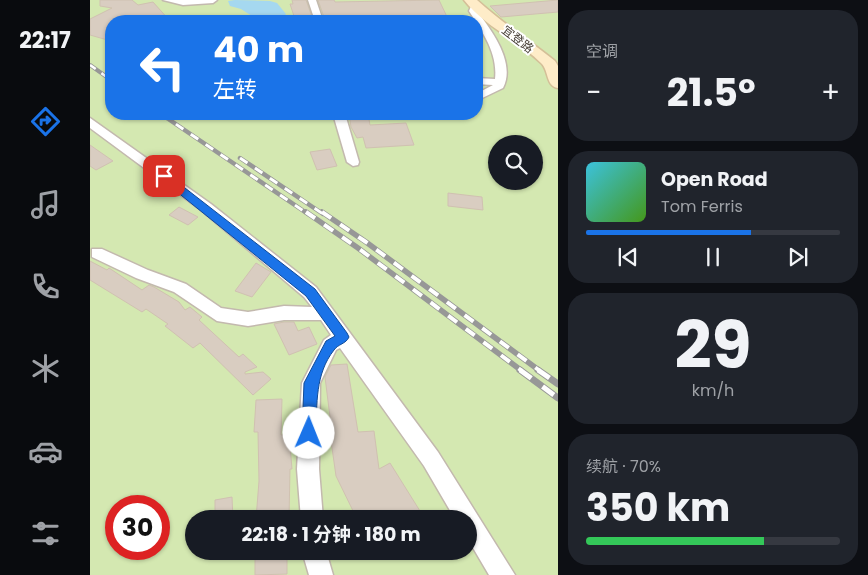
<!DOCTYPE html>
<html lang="zh">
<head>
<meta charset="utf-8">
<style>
	:root { --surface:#171b24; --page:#20242c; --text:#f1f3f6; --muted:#9ea1a6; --line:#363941; --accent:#1a73e8 }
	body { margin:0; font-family:Poppins,"Noto Sans SC",sans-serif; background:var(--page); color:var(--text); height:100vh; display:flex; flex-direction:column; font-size:19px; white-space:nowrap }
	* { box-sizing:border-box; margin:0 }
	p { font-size:16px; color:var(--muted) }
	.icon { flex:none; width:28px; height:28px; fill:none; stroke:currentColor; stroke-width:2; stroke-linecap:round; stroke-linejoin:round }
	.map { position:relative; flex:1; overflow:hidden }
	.panel { display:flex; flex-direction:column; gap:10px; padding:10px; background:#0d0f14; width:310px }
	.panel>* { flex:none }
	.hud { position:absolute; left:15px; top:15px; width:378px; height:105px; border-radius:20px; box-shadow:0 1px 4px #0004; background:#1a73e8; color:#fff; overflow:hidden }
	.fabs { position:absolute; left:398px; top:135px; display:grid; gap:10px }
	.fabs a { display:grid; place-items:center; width:55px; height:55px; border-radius:50%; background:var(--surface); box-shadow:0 1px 4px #0004; font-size:25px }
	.speed { position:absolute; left:15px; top:495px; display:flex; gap:10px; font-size:25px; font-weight:700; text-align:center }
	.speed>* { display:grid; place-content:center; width:65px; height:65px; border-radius:50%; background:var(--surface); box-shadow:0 1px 4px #0004; line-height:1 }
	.speed .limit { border:8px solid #d22; background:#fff; color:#111 }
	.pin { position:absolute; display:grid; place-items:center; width:42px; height:42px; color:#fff; margin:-21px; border-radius:10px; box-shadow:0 2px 8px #0006 }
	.me { position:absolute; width:55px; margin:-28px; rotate:1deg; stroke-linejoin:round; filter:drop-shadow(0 0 4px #0008) }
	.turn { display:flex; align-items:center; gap:18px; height:105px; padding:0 25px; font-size:22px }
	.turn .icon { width:65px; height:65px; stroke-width:2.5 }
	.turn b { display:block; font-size:35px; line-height:42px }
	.big { font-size:38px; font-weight:700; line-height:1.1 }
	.panel .widget { flex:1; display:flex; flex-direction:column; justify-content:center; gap:8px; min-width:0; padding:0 18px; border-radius:20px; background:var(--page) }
	.panel .dial { align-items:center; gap:0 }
	.dial b { font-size:65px; line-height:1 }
	.song { display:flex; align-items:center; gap:15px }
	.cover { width:60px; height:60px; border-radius:8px; background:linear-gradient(135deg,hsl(190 70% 55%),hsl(100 70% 35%)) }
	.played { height:5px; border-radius:2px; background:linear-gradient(90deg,var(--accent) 65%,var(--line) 65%) }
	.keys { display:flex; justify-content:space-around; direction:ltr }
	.heat { display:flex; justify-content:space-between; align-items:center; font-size:28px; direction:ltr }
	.charge { height:8px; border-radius:4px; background:linear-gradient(90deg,#34c759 70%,var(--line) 0) }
	.trip { position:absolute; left:95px; top:510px; width:292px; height:50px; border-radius:25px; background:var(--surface); box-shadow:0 1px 4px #0004; font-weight:700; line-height:50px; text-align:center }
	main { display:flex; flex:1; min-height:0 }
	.dock { display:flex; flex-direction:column; width:90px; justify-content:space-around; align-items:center; background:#090b0e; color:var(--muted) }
	.dock .icon { width:35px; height:35px }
	.dock .current { color:var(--accent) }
	.dock b { font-size:22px; color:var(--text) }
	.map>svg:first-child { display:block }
	.green { fill:#d4e8b1; fill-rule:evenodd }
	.water { fill:#a5d8f0 }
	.building { fill:#d9cdc1; stroke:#d0c1b1 }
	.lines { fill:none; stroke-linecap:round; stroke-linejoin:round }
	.street-casing { stroke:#c3b9ae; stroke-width:3 }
	.secondary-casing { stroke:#d4bf98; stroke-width:3 }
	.street { fill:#fff; fill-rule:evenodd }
	.secondary { fill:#feecc8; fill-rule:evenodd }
	.rail-far3-casing { stroke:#979797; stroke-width:4 }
	.rail-far2-casing { stroke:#979797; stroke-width:4.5 }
	.rail-far1-casing { stroke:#979797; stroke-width:5.5 }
	.rail-casing { stroke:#979797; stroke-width:7 }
	.rail-far3 { stroke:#fff; stroke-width:2.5; stroke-dasharray:7; stroke-linecap:butt }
	.rail-far2 { stroke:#fff; stroke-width:3; stroke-dasharray:9; stroke-linecap:butt }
	.rail-far1 { stroke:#fff; stroke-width:4; stroke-dasharray:11; stroke-linecap:butt }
	.rail { stroke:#fff; stroke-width:5; stroke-dasharray:14; stroke-linecap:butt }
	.route { fill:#1a73e8; stroke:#114b97 }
	.labels { text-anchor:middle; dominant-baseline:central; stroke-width:4; stroke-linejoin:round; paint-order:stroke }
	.far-street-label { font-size:12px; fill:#473f37; stroke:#fff }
</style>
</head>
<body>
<main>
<nav class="dock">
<b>22:17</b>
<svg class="icon current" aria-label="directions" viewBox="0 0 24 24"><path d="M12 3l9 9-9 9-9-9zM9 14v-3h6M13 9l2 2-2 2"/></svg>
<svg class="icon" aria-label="music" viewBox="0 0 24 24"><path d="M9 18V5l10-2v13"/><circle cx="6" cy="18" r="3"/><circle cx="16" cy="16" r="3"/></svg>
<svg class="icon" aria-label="phone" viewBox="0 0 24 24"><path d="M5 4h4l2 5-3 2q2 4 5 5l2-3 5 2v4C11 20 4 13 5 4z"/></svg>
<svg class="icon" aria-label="climate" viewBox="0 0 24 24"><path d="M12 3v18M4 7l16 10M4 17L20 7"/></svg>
<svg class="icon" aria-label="car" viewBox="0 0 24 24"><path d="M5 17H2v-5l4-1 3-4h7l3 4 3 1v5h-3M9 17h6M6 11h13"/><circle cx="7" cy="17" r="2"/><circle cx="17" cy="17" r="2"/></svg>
<svg class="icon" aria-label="filters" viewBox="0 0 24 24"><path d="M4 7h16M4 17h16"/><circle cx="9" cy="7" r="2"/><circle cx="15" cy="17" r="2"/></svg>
</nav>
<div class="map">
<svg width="468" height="575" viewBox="0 0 468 575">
	<rect width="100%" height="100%" fill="#f4efe8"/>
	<path class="green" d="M0,0H468V575H0ZM21,21H386V114H21ZM406,144H444V181H406ZM26,506H69V549H26ZM104,519H379V551H104Z"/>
	<polygon class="water" points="145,0 180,1 187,3 196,14 191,20 170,21 151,9 140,6 138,1"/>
	<g class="building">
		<polygon points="10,0 42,0 48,5 63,2 80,21 21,21 21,41 0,35 0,19 22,8 10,6"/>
		<polygon points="202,0 216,0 222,17 205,19 200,4 203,4"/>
		<polygon points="228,0 244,0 245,2 349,0 359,21 235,20"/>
		<polygon points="468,0 468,12 411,17 400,6"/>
		<polygon points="259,114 278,114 280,125 316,123 324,145 276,148 273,137 267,138 261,127"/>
		<polygon points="0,145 23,161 6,170 0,166"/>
		<polygon points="240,149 247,166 227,170 220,152"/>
		<polygon points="358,193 392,197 393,210 358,206"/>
		<polygon points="89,207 108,217 98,225 79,215"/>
		<polygon points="0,261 17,270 19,268 52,290 59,285 64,287 89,302 95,310 100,307 112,317 109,320 149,357 153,354 167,367 155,372 155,374 173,372 181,379 163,395 110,343 103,348 75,326 78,324 56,309 52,312 0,280"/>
		<polygon points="166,263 181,272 162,297 145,291"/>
		<polygon points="194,322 204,322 208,331 219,327 227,344 199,355 184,324"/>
		<polygon points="257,364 268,432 284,431 289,469 300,463 335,519 267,519 246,476 240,434 242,433 235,377 241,365"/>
		<polygon points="192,399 191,435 199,434 202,469 200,469 199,519 166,519 169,481 168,432 164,432 166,400"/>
		<polygon points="142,497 143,519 125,519 125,500"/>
		<polygon points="165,551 197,551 197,574 165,575"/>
	</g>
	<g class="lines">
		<g class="street-casing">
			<g id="street">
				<polygon points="73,0 127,0 123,3 93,5"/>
				<polygon points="218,0 226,0 233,21 225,21"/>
				<path d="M385,3L389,6L387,11C402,31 426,63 413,88L386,101V94L403,85L386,84V78L405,79C408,53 392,31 379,11L382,4Z"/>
				<polygon points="243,114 255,114 269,162 268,165 263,166 257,162"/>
				<polygon points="0,118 121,204 226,287 348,452 425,575 399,575 379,541 379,519 365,519 334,466 250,348 246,350 230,383 229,469 233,519 211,519 207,469 212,383 234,340 241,335 231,320 194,320 158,326 127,321 84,292 46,278 2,257 2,249 12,249 58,270 96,284 131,308 158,312 194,306 222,307 214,297 111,210 0,128"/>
				<polygon points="212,551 236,551 243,575 219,575"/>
			</g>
		</g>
		<g class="secondary-casing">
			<path id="secondary" d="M374,0H387C411,22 439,40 465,61L468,66V88C456,86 459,72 452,64C428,40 395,27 374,0Z"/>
		</g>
		<use href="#street" class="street"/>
		<use href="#secondary" class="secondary"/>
		<g class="rail-far3-casing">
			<polyline id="rail-far3" points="0,65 21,80"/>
		</g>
		<g class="rail-far2-casing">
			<g id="rail-far2">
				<polyline points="71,114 218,214"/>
				<polyline points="150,158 233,214"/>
			</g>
		</g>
		<g class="rail-far1-casing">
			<g id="rail-far1">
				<polyline points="216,212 268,248 432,371"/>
				<polyline points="232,212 276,242 450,371"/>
			</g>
		</g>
		<g class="rail-casing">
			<g id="rail">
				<polyline points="430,370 468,398"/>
				<polyline points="448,370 468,384"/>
			</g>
		</g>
		<use href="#rail-far3" class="rail-far3"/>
		<use href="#rail-far2" class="rail-far2"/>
		<use href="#rail-far1" class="rail-far1"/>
		<use href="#rail" class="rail"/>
	</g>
	<path class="route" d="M71,174H77L225,289L257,333L259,337C256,344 248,344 244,350C225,374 227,404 226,433L224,438L219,440L214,438L212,433L214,383L236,341L245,336L216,296L71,179Z"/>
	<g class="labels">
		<g class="far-street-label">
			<text transform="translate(428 39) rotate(38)">宜登路</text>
		</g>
	</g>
</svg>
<div class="fabs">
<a><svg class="icon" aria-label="search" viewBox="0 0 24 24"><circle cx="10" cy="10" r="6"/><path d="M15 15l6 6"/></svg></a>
</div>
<div class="speed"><div class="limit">30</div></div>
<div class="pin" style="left:74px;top:176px;background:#d93025"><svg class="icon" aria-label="arrive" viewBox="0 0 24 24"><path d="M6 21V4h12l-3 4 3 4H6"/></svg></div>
<svg class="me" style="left:219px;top:433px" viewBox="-20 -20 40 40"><circle r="19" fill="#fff"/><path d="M0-13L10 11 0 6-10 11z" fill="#1a73e8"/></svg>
<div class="trip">22:18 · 1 分钟 · 180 m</div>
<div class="hud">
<div class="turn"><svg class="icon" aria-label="left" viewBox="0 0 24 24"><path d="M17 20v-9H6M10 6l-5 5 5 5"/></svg><div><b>40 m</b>左转</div></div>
</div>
</div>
<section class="panel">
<div class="widget"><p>空调</p>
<div class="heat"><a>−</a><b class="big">21.5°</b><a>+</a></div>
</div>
<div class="widget">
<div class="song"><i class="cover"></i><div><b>Open Road</b><p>Tom Ferris</p></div></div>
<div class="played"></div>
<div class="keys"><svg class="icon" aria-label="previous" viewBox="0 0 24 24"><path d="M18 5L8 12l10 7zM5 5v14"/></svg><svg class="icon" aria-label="pause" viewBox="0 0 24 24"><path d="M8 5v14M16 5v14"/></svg><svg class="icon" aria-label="next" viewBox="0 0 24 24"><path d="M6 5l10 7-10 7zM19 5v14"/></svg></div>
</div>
<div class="widget dial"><b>29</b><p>km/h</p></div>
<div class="widget"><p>续航 · 70%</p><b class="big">350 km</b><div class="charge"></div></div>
</section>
</main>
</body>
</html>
